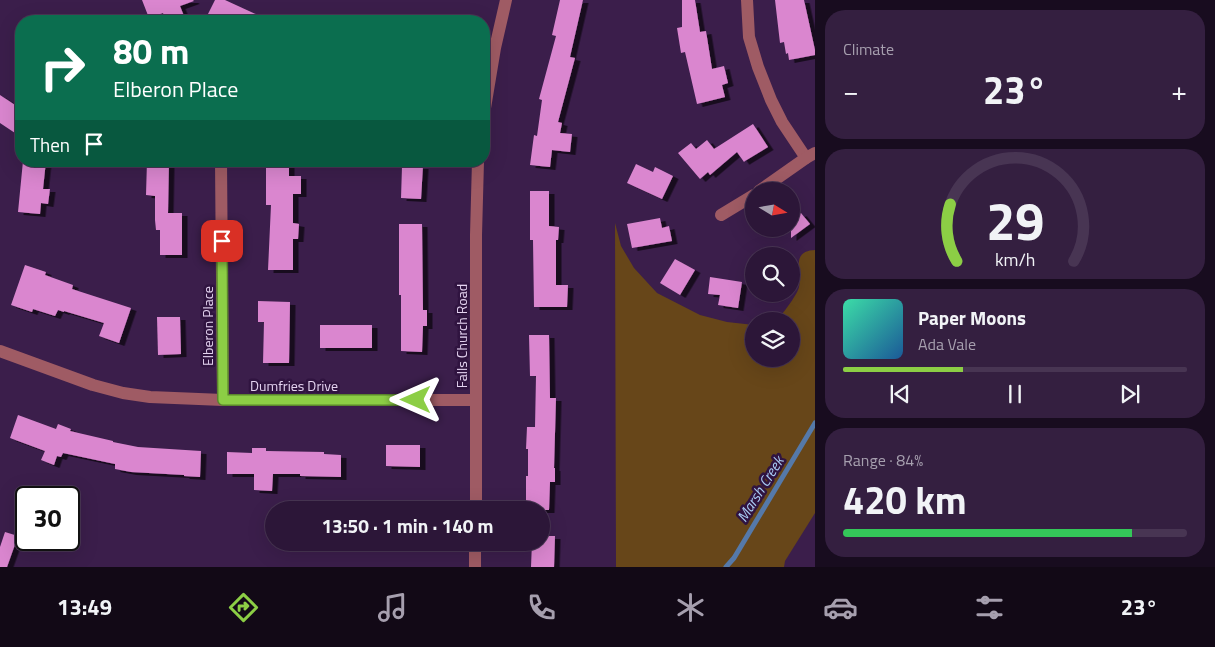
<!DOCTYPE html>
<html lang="en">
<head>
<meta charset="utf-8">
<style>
	:root { --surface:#2c1638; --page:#341f40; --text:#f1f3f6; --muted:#a69fae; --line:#483553; --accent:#8cce45 }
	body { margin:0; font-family:"Titillium Web",sans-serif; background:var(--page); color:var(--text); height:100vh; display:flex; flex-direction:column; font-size:19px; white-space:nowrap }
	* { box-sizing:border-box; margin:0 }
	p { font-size:16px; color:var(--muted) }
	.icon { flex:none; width:28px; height:28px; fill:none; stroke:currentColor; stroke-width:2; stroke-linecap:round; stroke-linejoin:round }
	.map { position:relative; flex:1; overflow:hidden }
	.panel { display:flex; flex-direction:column; gap:10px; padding:10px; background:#180c1f; width:400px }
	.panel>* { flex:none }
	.hud { position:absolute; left:15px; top:15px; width:475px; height:152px; border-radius:20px; box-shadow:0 5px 20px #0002,0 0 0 1px var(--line); background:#0b6e4f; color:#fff; overflow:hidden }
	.needle { width:32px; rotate:101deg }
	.buttons { position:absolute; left:745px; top:182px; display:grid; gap:10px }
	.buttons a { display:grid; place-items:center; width:55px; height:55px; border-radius:50%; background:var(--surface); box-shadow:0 5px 20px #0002,0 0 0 1px var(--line); font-size:25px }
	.speed { position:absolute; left:15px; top:486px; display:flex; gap:10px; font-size:25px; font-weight:700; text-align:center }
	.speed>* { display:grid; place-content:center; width:65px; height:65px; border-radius:50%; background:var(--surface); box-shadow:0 5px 20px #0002,0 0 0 1px var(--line); line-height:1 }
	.speed .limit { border:2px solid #111; border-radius:8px; background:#fff; color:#111 }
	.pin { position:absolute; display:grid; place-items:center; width:42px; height:42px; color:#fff; margin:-21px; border-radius:10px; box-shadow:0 2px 8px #0006 }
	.me { position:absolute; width:55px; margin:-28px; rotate:270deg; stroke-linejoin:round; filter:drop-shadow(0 0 4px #0008) }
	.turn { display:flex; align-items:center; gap:18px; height:105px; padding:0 15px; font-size:22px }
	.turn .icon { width:65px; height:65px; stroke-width:2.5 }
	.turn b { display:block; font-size:35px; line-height:42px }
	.then { display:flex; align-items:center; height:48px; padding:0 15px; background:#0003; gap:10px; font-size:19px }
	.big { font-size:38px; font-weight:700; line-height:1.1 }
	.panel .tile { flex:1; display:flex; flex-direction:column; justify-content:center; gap:8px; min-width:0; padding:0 18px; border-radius:20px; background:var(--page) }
	.panel .dial { align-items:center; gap:0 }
	.dial svg { height:130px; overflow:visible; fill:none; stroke:var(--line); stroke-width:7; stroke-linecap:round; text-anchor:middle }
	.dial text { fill:var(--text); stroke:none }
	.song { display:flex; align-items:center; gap:15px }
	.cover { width:60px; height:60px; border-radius:8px; background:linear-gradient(135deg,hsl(160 70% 55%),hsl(210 70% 35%)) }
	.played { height:5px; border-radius:2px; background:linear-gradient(90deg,var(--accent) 35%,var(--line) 35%) }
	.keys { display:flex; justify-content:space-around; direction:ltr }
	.heat { display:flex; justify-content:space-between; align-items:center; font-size:28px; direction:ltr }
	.charge { height:8px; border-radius:4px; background:linear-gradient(90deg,#34c759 84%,var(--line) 0) }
	.trip { position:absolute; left:265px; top:501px; width:285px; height:50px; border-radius:25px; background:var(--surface); box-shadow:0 5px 20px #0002,0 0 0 1px var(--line); font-weight:700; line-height:50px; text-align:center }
	.tab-bar { display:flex; height:80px; justify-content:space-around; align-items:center; background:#120916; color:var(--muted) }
	.tab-bar .icon { width:35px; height:35px }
	.tab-bar .on { color:var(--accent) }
	.tab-bar b { font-size:22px; color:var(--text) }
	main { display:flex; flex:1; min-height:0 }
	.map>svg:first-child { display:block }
	.green { fill:#674619 }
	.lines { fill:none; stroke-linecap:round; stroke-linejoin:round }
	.stream { stroke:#5579a9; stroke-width:5 }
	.building { fill:#da86cf; filter:url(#shadow) }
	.minor { stroke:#9f5b64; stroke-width:12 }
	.route-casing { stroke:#5b862d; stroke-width:12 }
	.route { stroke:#8cce45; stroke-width:9 }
	.labels { text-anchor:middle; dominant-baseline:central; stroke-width:5; stroke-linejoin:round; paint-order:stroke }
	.street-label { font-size:14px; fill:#e4d3f0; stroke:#301440 }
	.water-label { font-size:15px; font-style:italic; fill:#a9ccf4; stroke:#301440 }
</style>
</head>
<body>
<main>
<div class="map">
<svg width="815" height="567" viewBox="0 0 815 567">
	<defs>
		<filter id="shadow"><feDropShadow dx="5.5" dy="3" stdDeviation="0" flood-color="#0009"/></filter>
	</defs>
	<rect width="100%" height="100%" fill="#3b1e4b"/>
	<path class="green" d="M615,223L621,246L634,268L657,293L700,315L727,322L754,325V359H791V321H768C771,320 776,319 779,317C784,313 798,293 799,287C802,272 790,251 815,250V513L785,561L784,567H616Z"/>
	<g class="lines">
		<polyline class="stream" points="726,567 734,558 815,423"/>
	</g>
	<g class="building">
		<polygon points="142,0 193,0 194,1 180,6 184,16 166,21 163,13 149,18"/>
		<polygon points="215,0 225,0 271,21 218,21 207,16"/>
		<polygon points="560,0 583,0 570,57 575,58 558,122 562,123 560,133 572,134 570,152 552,150 550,167 530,165 534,135 537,136 542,100 539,99 556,36 552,35"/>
		<polygon points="682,0 695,0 700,32 706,31 712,69 724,66 728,83 722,85 725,97 697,104 685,52 681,53 677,28 682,27"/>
		<polygon points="775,0 804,0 815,50 815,55 789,60 788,53 786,54 784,42 780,43"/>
		<polygon points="0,95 21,109 21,137 0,123"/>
		<polygon points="753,124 768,147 745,161 744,162 737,152 710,175 708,172 700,179 678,153 691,143 696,149 707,140 714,149"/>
		<polygon points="23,161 46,161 43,189 50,189 48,204 41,203 40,214 18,212"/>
		<polygon points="147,161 169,161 168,213 182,213 182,255 160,255 160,230 156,230 155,220 155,196 146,195"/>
		<polygon points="266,161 289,161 289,176 301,176 301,194 293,194 293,223 299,224 298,239 293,239 293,270 268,270 271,205 266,205"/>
		<polygon points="636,164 653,172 655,167 673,176 662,199 627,183"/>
		<polygon points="402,166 423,166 421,199 401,198"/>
		<polygon points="530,191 549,191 549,226 559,227 558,240 556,240 556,285 568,285 567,307 534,307 533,240 530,240"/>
		<polygon points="801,213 810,224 791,238 791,220"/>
		<polygon points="660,218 662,228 669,226 672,241 632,248 627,224"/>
		<polygon points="399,224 422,224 423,310 427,310 427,326 423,326 422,352 401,351 401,295 399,295"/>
		<polygon points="675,259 695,270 680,295 660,283"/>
		<polygon points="25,265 46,272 45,275 73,285 72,289 131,308 119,343 99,336 104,323 64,311 64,312 58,310 55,316 33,309 32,312 11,305"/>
		<polygon points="710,277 742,282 738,308 718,305 720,295 708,294"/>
		<polygon points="258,301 290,302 289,363 263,363 264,322 258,322"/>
		<polygon points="157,317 180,317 181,354 158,355"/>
		<rect x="320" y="325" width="52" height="23"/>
		<polygon points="529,335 549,335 550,398 556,398 554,468 555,468 555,482 550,482 549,510 526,510 526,476 528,476 528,449 526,449 527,427 535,427 536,376 530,376"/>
		<polygon points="18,415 56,429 58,424 71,429 70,431 113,441 113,442 138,447 201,451 200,477 184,476 184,475 131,472 115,469 115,464 63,453 61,457 57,456 54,465 41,460 45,451 10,438"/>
		<polygon points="386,445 420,445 420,467 386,466"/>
		<polygon points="252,448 266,448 266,451 324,452 324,454 341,455 341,477 300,476 300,474 273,474 272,491 254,490 254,474 227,474 227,452 252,453"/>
		<polygon points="5,532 18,536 7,567 0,567 0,547"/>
		<polygon points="541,536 555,536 554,567 531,567 532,542 541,542"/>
	</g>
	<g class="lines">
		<g class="minor">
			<polyline points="747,0 749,37 758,67 771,100 782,122 806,158"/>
			<polyline points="484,114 495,48 506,0"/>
			<polyline points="221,161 223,400"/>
			<polyline points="759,191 806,158 815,153"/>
			<polyline points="721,215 754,195"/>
			<polyline points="0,351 93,385 123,393 150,397 223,400 476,400"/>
			<polyline points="476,510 476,235 478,161"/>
			<polyline points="475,567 475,542"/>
		</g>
	</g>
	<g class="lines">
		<g class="route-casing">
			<polyline id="route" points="222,241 223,400 416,400"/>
		</g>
		<use href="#route" class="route"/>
	</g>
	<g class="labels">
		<g class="street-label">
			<text transform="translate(207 326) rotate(-90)">Elberon Place</text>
			<text transform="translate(461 336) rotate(-90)">Falls Church Road</text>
			<text x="294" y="385">Dumfries Drive</text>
		</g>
		<g class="water-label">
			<text transform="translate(760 489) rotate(-58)">Marsh Creek</text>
		</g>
	</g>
</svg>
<div class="buttons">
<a><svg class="needle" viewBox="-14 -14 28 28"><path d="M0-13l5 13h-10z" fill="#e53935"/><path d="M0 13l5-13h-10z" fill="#a69fae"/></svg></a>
<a><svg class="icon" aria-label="search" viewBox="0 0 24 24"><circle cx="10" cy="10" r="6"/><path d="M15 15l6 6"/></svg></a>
<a><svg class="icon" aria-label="layers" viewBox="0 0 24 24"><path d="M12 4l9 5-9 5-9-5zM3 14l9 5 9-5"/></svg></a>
</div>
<div class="speed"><div class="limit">30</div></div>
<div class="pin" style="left:222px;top:241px;background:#d93025"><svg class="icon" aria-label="arrive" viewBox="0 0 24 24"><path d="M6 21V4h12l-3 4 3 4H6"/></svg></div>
<svg class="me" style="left:416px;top:400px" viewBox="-20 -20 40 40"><path d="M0-17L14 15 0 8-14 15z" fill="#8cce45" stroke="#fff" stroke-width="4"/></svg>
<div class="trip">13:50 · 1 min · 140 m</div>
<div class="hud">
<div class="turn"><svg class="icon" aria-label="right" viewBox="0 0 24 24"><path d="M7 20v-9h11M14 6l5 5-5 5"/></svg><div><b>80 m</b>Elberon Place</div></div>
<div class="then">Then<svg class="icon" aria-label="arrive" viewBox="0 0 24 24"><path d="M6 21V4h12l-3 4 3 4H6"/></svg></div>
</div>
</div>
<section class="panel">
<div class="tile"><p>Climate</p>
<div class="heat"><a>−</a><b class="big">23°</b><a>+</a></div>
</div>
<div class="tile dial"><svg viewBox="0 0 100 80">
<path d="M14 69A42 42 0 1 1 86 69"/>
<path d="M14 69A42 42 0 0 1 10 34" stroke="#8cce45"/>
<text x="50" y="56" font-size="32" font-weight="700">29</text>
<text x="50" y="72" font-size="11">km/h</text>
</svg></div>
<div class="tile">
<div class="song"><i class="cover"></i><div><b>Paper Moons</b><p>Ada Vale</p></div></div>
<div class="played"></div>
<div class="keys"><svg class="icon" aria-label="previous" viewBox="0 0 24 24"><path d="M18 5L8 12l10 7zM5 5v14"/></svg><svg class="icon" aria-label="pause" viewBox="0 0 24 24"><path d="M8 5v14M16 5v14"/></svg><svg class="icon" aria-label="next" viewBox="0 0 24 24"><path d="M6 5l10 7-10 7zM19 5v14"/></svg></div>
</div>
<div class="tile"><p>Range · 84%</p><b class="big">420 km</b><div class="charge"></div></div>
</section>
</main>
<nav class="tab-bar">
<b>13:49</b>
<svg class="icon on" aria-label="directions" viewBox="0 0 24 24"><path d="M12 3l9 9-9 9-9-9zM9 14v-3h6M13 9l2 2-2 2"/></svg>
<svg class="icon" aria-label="music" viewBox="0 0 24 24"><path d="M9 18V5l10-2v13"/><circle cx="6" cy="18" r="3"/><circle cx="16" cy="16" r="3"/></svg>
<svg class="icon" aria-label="phone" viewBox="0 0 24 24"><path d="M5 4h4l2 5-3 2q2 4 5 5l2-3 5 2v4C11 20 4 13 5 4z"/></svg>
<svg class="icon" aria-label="climate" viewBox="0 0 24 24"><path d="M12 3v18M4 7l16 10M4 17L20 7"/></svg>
<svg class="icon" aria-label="car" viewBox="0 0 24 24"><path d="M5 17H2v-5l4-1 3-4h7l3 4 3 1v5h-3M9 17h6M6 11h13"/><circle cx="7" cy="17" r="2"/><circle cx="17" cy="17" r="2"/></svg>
<svg class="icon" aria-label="filters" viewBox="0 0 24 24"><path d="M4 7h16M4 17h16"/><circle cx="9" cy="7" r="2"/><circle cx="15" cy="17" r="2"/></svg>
<b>23°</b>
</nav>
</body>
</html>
